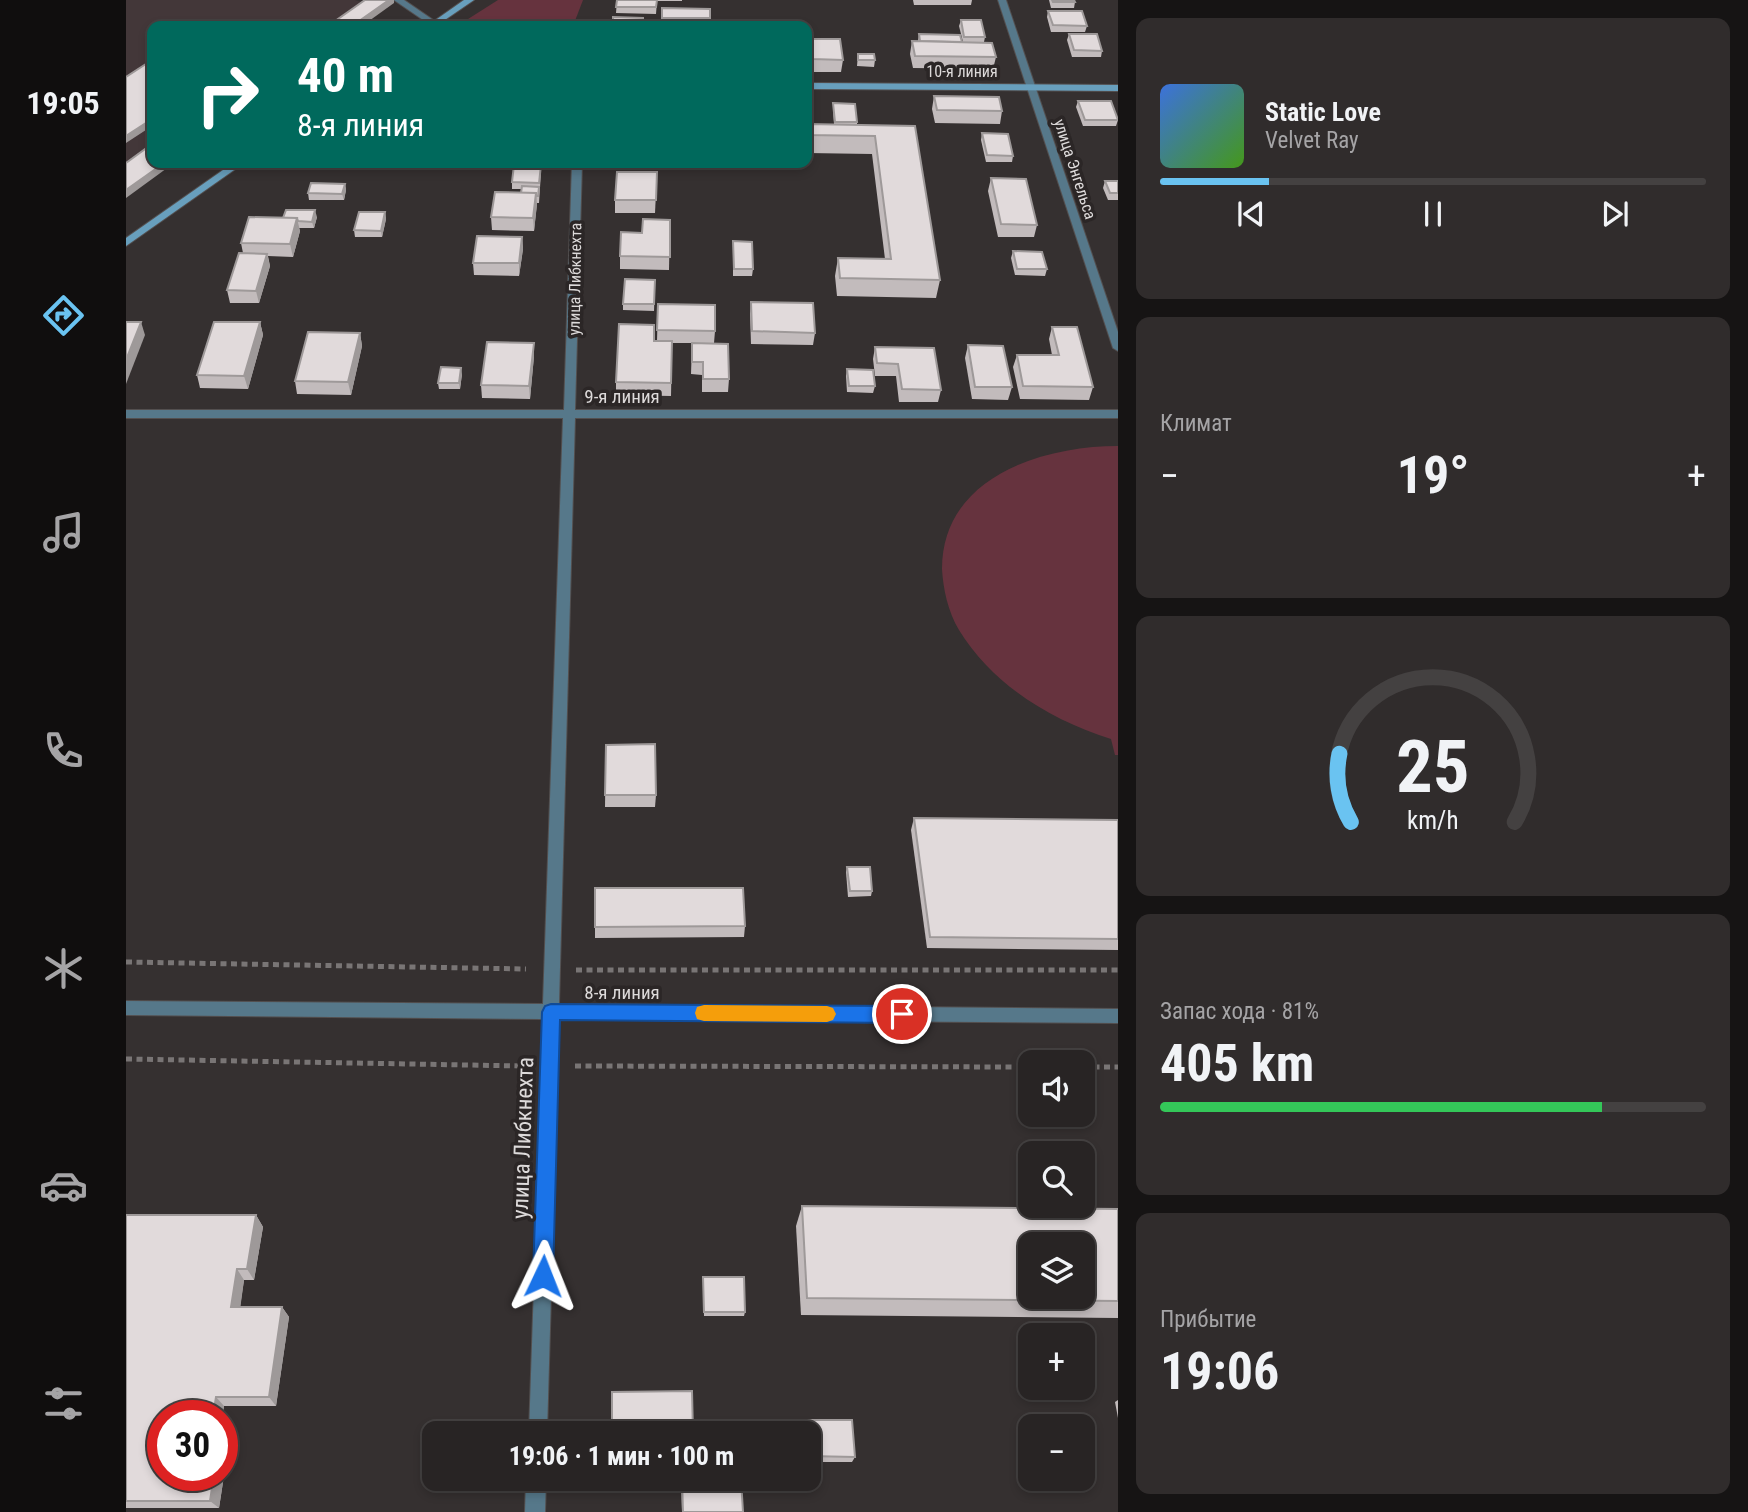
<!DOCTYPE html>
<html lang="ru">
<head>
<meta charset="utf-8">
<style>
	:root { --surface:#282424; --page:#302c2c; --text:#f1f3f6; --muted:#a5a4a6; --line:#444141; --accent:#6ac3f1 }
	body { margin:0; font-family:"Roboto Condensed",sans-serif; background:var(--page); color:var(--text); height:100vh; display:flex; flex-direction:column; font-size:26px; white-space:nowrap }
	* { box-sizing:border-box; margin:0 }
	p { font-size:23px; color:var(--muted) }
	.icon { flex:none; width:38px; height:38px; fill:none; stroke:currentColor; stroke-width:2; stroke-linecap:round; stroke-linejoin:round }
	.map { position:relative; flex:1; overflow:hidden }
	.panel { display:flex; flex-direction:column; gap:18px; padding:18px; background:#161414; width:630px }
	.panel>* { flex:none }
	.guide { position:absolute; left:21px; top:21px; width:665px; height:147px; border-radius:14px; box-shadow:0 4px 10px #0003,0 0 0 2px var(--line); background:#00695c; color:#fff; overflow:hidden }
	.controls { position:absolute; left:892px; top:1050px; display:grid; gap:14px }
	.controls a { display:grid; place-items:center; width:77px; height:77px; border-radius:14px; background:var(--surface); box-shadow:0 4px 10px #0003,0 0 0 2px var(--line); font-size:35px }
	.speed { position:absolute; left:21px; top:1400px; display:flex; gap:14px; font-size:35px; font-weight:700; text-align:center }
	.speed>* { display:grid; place-content:center; width:91px; height:91px; border-radius:50%; background:var(--surface); box-shadow:0 4px 10px #0003,0 0 0 2px var(--line); line-height:1 }
	.speed .limit { border:10px solid #d22; background:#fff; color:#111 }
	.pin { position:absolute; display:grid; place-items:center; width:60px; height:60px; color:#fff; margin:-30px; border:4px solid #fff; border-radius:50%; box-shadow:0 2px 7px #0007 }
	.me { position:absolute; width:77px; margin:-38px; rotate:2deg; stroke-linejoin:round; filter:drop-shadow(0 0 5px #0008) }
	.turn { display:flex; align-items:center; gap:24px; height:147px; padding:0 35px; font-size:32px }
	.turn .icon { width:91px; height:91px; stroke-width:2.5 }
	.turn b { display:block; font-size:49px; line-height:60px }
	.big { font-size:52px; font-weight:700; line-height:1.1 }
	.panel .widget { flex:1; display:flex; flex-direction:column; justify-content:center; gap:10px; min-width:0; padding:0 24px; border-radius:14px; background:var(--page) }
	.panel .dial { align-items:center; gap:0 }
	.dial svg { height:182px; overflow:visible; fill:none; stroke:var(--line); stroke-width:7; stroke-linecap:round; text-anchor:middle }
	.dial text { fill:var(--text); stroke:none }
	.song { display:flex; align-items:center; gap:21px }
	.cover { width:84px; height:84px; border-radius:10px; background:linear-gradient(135deg,hsl(220 70% 55%),hsl(100 70% 35%)) }
	.played { height:7px; border-radius:4px; background:linear-gradient(90deg,var(--accent) 20%,var(--line) 20%) }
	.keys { display:flex; justify-content:space-around; direction:ltr }
	.heat { display:flex; justify-content:space-between; align-items:center; font-size:38px; direction:ltr }
	.charge { height:10px; border-radius:5px; background:linear-gradient(90deg,#34c759 81%,var(--line) 0) }
	.trip { position:absolute; left:296px; top:1421px; width:399px; height:70px; border-radius:14px; background:var(--surface); box-shadow:0 4px 10px #0003,0 0 0 2px var(--line); font-weight:700; line-height:70px; text-align:center }
	main { display:flex; flex:1; min-height:0 }
	.menu { display:flex; flex-direction:column; width:126px; justify-content:space-around; align-items:center; background:#100e0e; color:var(--muted) }
	.menu .icon { width:49px; height:49px }
	.menu .on { color:var(--accent) }
	.menu b { font-size:32px; color:var(--text) }
	.map>svg:first-child { display:block }
	.built { fill:#433739 }
	.green { fill:#66333e }
	.lines { fill:none; stroke-linecap:round; stroke-linejoin:round }
	.lane-casing { stroke:#534f4f; stroke-width:2 }
	.street-casing { stroke:#534f4f; stroke-width:2 }
	.secondary-casing { stroke:#534f4f; stroke-width:2 }
	.path { stroke:#797575; stroke-width:5; stroke-dasharray:6 4.5; stroke-linecap:butt }
	.lane { fill:#56788a; fill-rule:evenodd }
	.street { fill:#56788a; fill-rule:evenodd }
	.secondary { fill:#689fbd; fill-rule:evenodd }
	.wall { fill:#c2bbbc }
	.shaded-wall { fill:#9e9999 }
	.building { fill:#e1dadb; stroke:#9e9999; stroke-width:2; fill-rule:evenodd }
	.route { fill:#1a73e8; stroke:#114b97; stroke-width:2 }
	.slow { fill:#f59e0b }
	.labels { text-anchor:middle; dominant-baseline:central; stroke-width:7; stroke-linejoin:round; paint-order:stroke }
	.far-street-label { font-size:16px; fill:#dddada; stroke:#2b2626 }
	.street-label { font-size:19px; fill:#dddada; stroke:#2b2626 }
	.near-street-label { font-size:23px; fill:#dddada; stroke:#2b2626 }
</style>
</head>
<body>
<main>
<nav class="menu">
<b>19:05</b>
<svg class="icon on" aria-label="directions" viewBox="0 0 24 24"><path d="M12 3l9 9-9 9-9-9zM9 14v-3h6M13 9l2 2-2 2"/></svg>
<svg class="icon" aria-label="music" viewBox="0 0 24 24"><path d="M9 18V5l10-2v13"/><circle cx="6" cy="18" r="3"/><circle cx="16" cy="16" r="3"/></svg>
<svg class="icon" aria-label="phone" viewBox="0 0 24 24"><path d="M5 4h4l2 5-3 2q2 4 5 5l2-3 5 2v4C11 20 4 13 5 4z"/></svg>
<svg class="icon" aria-label="climate" viewBox="0 0 24 24"><path d="M12 3v18M4 7l16 10M4 17L20 7"/></svg>
<svg class="icon" aria-label="car" viewBox="0 0 24 24"><path d="M5 17H2v-5l4-1 3-4h7l3 4 3 1v5h-3M9 17h6M6 11h13"/><circle cx="7" cy="17" r="2"/><circle cx="17" cy="17" r="2"/></svg>
<svg class="icon" aria-label="filters" viewBox="0 0 24 24"><path d="M4 7h16M4 17h16"/><circle cx="9" cy="7" r="2"/><circle cx="15" cy="17" r="2"/></svg>
</nav>
<div class="map">
<svg width="992" height="1512" viewBox="0 0 992 1512">
	<rect width="100%" height="100%" fill="#353030"/>
	<polygon class="built" points="0,0 229,0 243,4 212,26 26,26 26,163 0,198"/>
	<g class="green">
		<polygon points="372,0 457,0 447,26 331,26"/>
		<path d="M992,446V755H989L985,739C924,720 867,685 833,630C822,612 817,588 816,569C816,477 916,446 992,446Z"/>
	</g>
	<g class="lines">
		<g class="lane-casing">
			<polygon id="lane" points="268,0 278,0 313,24 306,26"/>
		</g>
		<g class="street-casing">
			<g id="street">
				<polygon points="872,0 880,0 992,332 992,351 987,348"/>
				<polygon points="446,163 456,163 449,410 992,410 992,418 449,418 433,1004 992,1009 992,1023 433,1019 421,1433 403,1433 417,1019 0,1015 0,1001 417,1004 437,418 0,418 0,410 438,410"/>
				<polygon points="400,1479 420,1479 419,1512 399,1512"/>
			</g>
		</g>
		<g class="secondary-casing">
			<g id="secondary">
				<polygon points="338,0 348,0 310,26 301,26"/>
				<polygon points="681,83 992,85 992,91 681,89"/>
				<polygon points="107,163 118,163 0,246 0,238"/>
			</g>
		</g>
		<g class="path">
			<polyline points="0,962 400,969"/>
			<polyline points="450,970 992,970"/>
			<polyline points="0,1059 398,1066"/>
			<polyline points="449,1066 905,1067"/>
			<polyline points="957,1067 992,1067"/>
		</g>
		<use href="#lane" class="lane"/>
		<use href="#street" class="street"/>
		<use href="#secondary" class="secondary"/>
	</g>
	<g class="wall">
		<polygon points="491,0 556,0 556,1 531,1 530,14 490,13"/>
		<polygon points="787,0 846,0 845,5 788,5"/>
		<polygon points="923,0 948,0 949,2 948,8 925,8"/>
		<polygon points="536,8 584,18 584,25 536,24"/>
		<polygon points="922,11 961,26 959,32 925,32 921,17"/>
		<polygon points="835,20 859,37 858,42 870,57 867,69 787,68 784,54 786,41 792,41 793,34 837,42 833,26"/>
		<polygon points="943,34 976,51 975,57 946,57 941,40"/>
		<polygon points="685,39 717,60 715,72 686,72 684,51"/>
		<polygon points="732,54 749,60 748,67 731,66"/>
		<polygon points="808,96 876,111 874,124 809,123 806,109"/>
		<polygon points="952,101 992,120 990,126 957,126 950,107"/>
		<polygon points="707,103 731,122 731,125 789,126 814,280 810,298 711,296 709,276 712,258 759,259 746,154 681,153 681,124 708,124 707,110"/>
		<polygon points="856,133 887,156 886,162 860,162 855,140"/>
		<polygon points="214,163 242,163 241,168 215,167"/>
		<polygon points="282,163 411,163 410,165 415,165 415,172 413,203 411,203 408,231 366,230 365,217 395,193 396,189 386,189 386,182 388,168 283,166"/>
		<polygon points="531,172 529,213 489,213 489,200"/>
		<polygon points="865,178 911,225 908,237 872,237 862,191"/>
		<polygon points="979,181 992,181 992,200 982,200 977,188"/>
		<polygon points="219,184 220,190 218,200 183,200 182,193"/>
		<polygon points="259,212 260,219 256,237 229,237 228,230"/>
		<polygon points="191,217 188,228 173,228 174,231 167,257 142,256 144,266 133,303 104,303 101,290 117,253 115,243 157,218"/>
		<polygon points="544,220 543,270 494,269 494,256 516,233"/>
		<polygon points="396,237 397,249 393,276 348,275 347,263"/>
		<polygon points="607,241 627,269 626,276 607,276"/>
		<polygon points="887,251 921,269 919,276 889,275 885,258"/>
		<polygon points="529,280 528,311 497,310 497,304"/>
		<polygon points="625,302 689,333 687,345 625,344 624,314"/>
		<polygon points="532,304 589,331 588,343 546,343 545,396 490,395 490,382 528,341 531,341"/>
		<polygon points="134,322 137,335 122,389 74,388 71,375"/>
		<polygon points="926,327 967,387 963,400 894,399 887,367 891,355 926,355 923,339"/>
		<polygon points="234,333 236,346 225,395 171,394 169,381"/>
		<polygon points="566,343 603,379 602,392 576,392 576,375 565,374"/>
		<polygon points="842,345 886,387 882,400 846,399 839,358"/>
		<polygon points="749,347 815,390 812,402 773,402 770,376 749,376 747,359"/>
		<polygon points="408,356 404,399 356,398 355,385"/>
		<polygon points="721,369 749,386 747,393 721,392 720,376"/>
		<polygon points="336,374 334,389 313,389 312,383"/>
		<polygon points="480,745 530,795 529,807 479,807"/>
		<polygon points="788,818 992,820 992,950 801,948 785,830"/>
		<polygon points="721,867 746,891 745,896 722,897 720,872"/>
		<polygon points="619,926 618,937 469,938 469,927"/>
		<polygon points="676,1206 992,1209 992,1318 675,1315 670,1226"/>
		<polygon points="0,1215 130,1215 137,1227 128,1280 118,1280 114,1307 156,1307 163,1317 150,1406 98,1406 96,1418 96,1416 37,1416 96,1475 96,1445 102,1450 93,1508 0,1508"/>
		<polygon points="577,1277 619,1312 618,1316 578,1316"/>
		<polygon points="992,1400 992,1418 989,1402"/>
		<polygon points="639,1420 726,1420 729,1457 726,1462 682,1462 682,1433 637,1433 636,1426"/>
		<polygon points="555,1479 615,1479 617,1512 556,1512"/>
	</g>
	<g class="shaded-wall">
		<polygon points="263,0 268,0 268,3 236,26 226,26"/>
		<polygon points="26,119 26,126 0,143 0,136"/>
		<polygon points="38,163 48,163 0,198 0,190"/>
		<polygon points="219,184 220,190 218,200 216,194"/>
		<polygon points="410,193 411,205 408,231 407,218"/>
		<polygon points="189,210 191,217 188,228 186,222"/>
		<polygon points="259,212 260,219 256,237 255,231"/>
		<polygon points="171,218 174,231 167,257 164,244"/>
		<polygon points="396,237 397,249 393,276 393,263"/>
		<polygon points="141,254 144,266 133,303 130,291"/>
		<polygon points="15,322 19,335 0,384 0,360"/>
		<polygon points="134,322 137,335 122,389 118,376"/>
		<polygon points="234,333 236,346 225,395 222,382"/>
		<polygon points="408,343 408,356 404,399 403,386"/>
		<polygon points="335,368 336,374 334,389 333,383"/>
		<polygon points="130,1215 137,1227 128,1280 121,1269"/>
		<polygon points="111,1269 118,1280 113,1317 105,1307"/>
		<polygon points="156,1307 163,1317 150,1406 143,1397"/>
		<polygon points="90,1397 98,1406 96,1418 96,1416 87,1416"/>
		<polygon points="96,1445 102,1450 93,1508 84,1501 88,1475 96,1475"/>
	</g>
	<g class="building">
		<polygon points="239,0 263,0 226,26 202,26"/>
		<polygon points="491,0 531,0 530,7 490,7"/>
		<polygon points="926,0 948,0 949,2 927,2"/>
		<polygon points="536,8 584,9 584,18 536,18"/>
		<polygon points="922,11 956,11 961,26 927,25"/>
		<polygon points="487,17 517,18 517,26 487,26"/>
		<polygon points="835,20 855,20 859,37 838,37"/>
		<rect x="528" y="24" width="31" height="2"/>
		<polygon points="793,34 834,35 836,42 794,41"/>
		<polygon points="943,34 971,34 976,51 948,50"/>
		<polygon points="685,39 714,39 717,60 687,59"/>
		<polygon points="786,41 866,43 870,57 789,56"/>
		<polygon points="732,54 748,54 749,60 732,60"/>
		<polygon points="26,60 26,119 0,136 0,77"/>
		<polygon points="808,96 873,97 876,111 811,110"/>
		<polygon points="952,101 985,101 992,120 959,120"/>
		<polygon points="707,103 729,104 731,122 709,122"/>
		<polygon points="681,124 789,126 814,280 714,278 712,258 765,259 749,136 681,135"/>
		<polygon points="856,133 882,134 887,156 861,155"/>
		<polygon points="26,144 26,163 38,163 0,190 0,163"/>
		<polygon points="388,165 415,165 413,183 386,182"/>
		<polygon points="491,172 531,172 530,200 489,200"/>
		<polygon points="865,178 900,179 911,225 875,224"/>
		<polygon points="979,181 992,181 992,193 984,193"/>
		<polygon points="185,183 219,184 216,194 182,193"/>
		<polygon points="396,186 413,187 412,196 410,196 410,193 395,193"/>
		<polygon points="369,192 410,193 407,218 365,217"/>
		<polygon points="160,210 189,210 186,222 172,221 171,218 157,218"/>
		<polygon points="233,212 259,212 255,231 228,230"/>
		<polygon points="123,217 171,218 164,244 115,243"/>
		<polygon points="517,219 544,220 544,257 494,256 495,232 516,233"/>
		<polygon points="351,236 396,237 393,263 347,263"/>
		<polygon points="607,241 626,242 627,269 608,269"/>
		<polygon points="887,251 916,252 921,269 891,269"/>
		<polygon points="113,253 141,254 130,291 101,290"/>
		<polygon points="499,279 529,280 528,304 497,304"/>
		<polygon points="625,302 687,303 689,333 626,331"/>
		<polygon points="532,304 589,305 589,331 531,330"/>
		<polygon points="0,322 15,322 0,360"/>
		<polygon points="88,322 134,322 118,376 71,375"/>
		<polygon points="493,324 528,325 528,341 546,341 545,383 490,382"/>
		<polygon points="926,327 951,327 967,387 897,386 891,355 933,355"/>
		<polygon points="182,332 234,333 222,382 169,381"/>
		<polygon points="361,342 408,343 403,386 355,385"/>
		<polygon points="566,343 602,344 603,379 577,379 577,362 566,362"/>
		<polygon points="842,345 877,346 886,387 849,387"/>
		<polygon points="749,347 808,348 815,390 776,389 772,364 751,363"/>
		<polygon points="315,367 335,368 333,383 312,383"/>
		<polygon points="721,369 747,370 749,386 723,386"/>
		<polygon points="529,744 530,795 479,795 480,745"/>
		<polygon points="788,818 992,820 992,939 804,937"/>
		<polygon points="721,867 744,867 746,891 724,891"/>
		<polygon points="469,888 617,888 619,926 469,927"/>
		<path d="M676,1206L992,1209V1301L681,1298ZM905,1244H957V1297H905Z"/>
		<polygon points="0,1215 130,1215 121,1269 111,1269 105,1307 156,1307 143,1397 90,1397 87,1416 37,1416 37,1475 88,1475 84,1501 0,1501"/>
		<polygon points="577,1277 618,1277 619,1312 578,1312"/>
		<polygon points="566,1391 567,1433 486,1433 486,1392"/>
		<polygon points="639,1420 726,1420 729,1457 682,1456 682,1433 639,1433"/>
		<polygon points="556,1479 615,1479 617,1512 557,1512"/>
	</g>
	<polygon class="route" points="425,1004 776,1006 783,1009 785,1014 783,1020 776,1023 434,1020 427,1276 424,1283 417,1286 410,1283 407,1276 416,1012 419,1006"/>
	<polygon class="slow" points="578,1005 701,1006 707,1008 710,1014 707,1020 701,1022 578,1021 571,1019 569,1013 571,1007"/>
	<g class="labels">
		<g class="far-street-label">
			<text x="836" y="71">10-я линия</text>
			<text transform="translate(949 169) rotate(72)">улица Энгельса</text>
			<text transform="translate(449 279) rotate(-89)">улица Либкнехта</text>
		</g>
		<g class="street-label">
			<text x="496" y="396">9-я линия</text>
			<text x="496" y="992">8-я линия</text>
		</g>
		<g class="near-street-label">
			<text transform="translate(397 1138) rotate(-88)">улица Либкнехта</text>
		</g>
	</g>
</svg>
<div class="controls">
<a><svg class="icon" aria-label="sound" viewBox="0 0 24 24"><path d="M4 9h4l5-4v14l-5-4H4zM17 9q2 3 0 6"/></svg></a>
<a><svg class="icon" aria-label="search" viewBox="0 0 24 24"><circle cx="10" cy="10" r="6"/><path d="M15 15l6 6"/></svg></a>
<a><svg class="icon" aria-label="layers" viewBox="0 0 24 24"><path d="M12 4l9 5-9 5-9-5zM3 14l9 5 9-5"/></svg></a>
<a>+</a>
<a>−</a>
</div>
<div class="speed"><div class="limit">30</div></div>
<div class="pin" style="left:776px;top:1014px;background:#d93025"><svg class="icon" aria-label="arrive" viewBox="0 0 24 24"><path d="M6 21V4h12l-3 4 3 4H6"/></svg></div>
<svg class="me" style="left:417px;top:1276px" viewBox="-20 -20 40 40"><path d="M0-17L14 15 0 8-14 15z" fill="#1a73e8" stroke="#fff" stroke-width="4"/></svg>
<div class="trip">19:06 · 1 мин · 100 m</div>
<div class="guide">
<div class="turn"><svg class="icon" aria-label="right" viewBox="0 0 24 24"><path d="M7 20v-9h11M14 6l5 5-5 5"/></svg><div><b>40 m</b>8-я линия</div></div>
</div>
</div>
<section class="panel">
<div class="widget">
<div class="song"><i class="cover"></i><div><b>Static Love</b><p>Velvet Ray</p></div></div>
<div class="played"></div>
<div class="keys"><svg class="icon" aria-label="previous" viewBox="0 0 24 24"><path d="M18 5L8 12l10 7zM5 5v14"/></svg><svg class="icon" aria-label="pause" viewBox="0 0 24 24"><path d="M8 5v14M16 5v14"/></svg><svg class="icon" aria-label="next" viewBox="0 0 24 24"><path d="M6 5l10 7-10 7zM19 5v14"/></svg></div>
</div>
<div class="widget"><p>Климат</p>
<div class="heat"><a>−</a><b class="big">19°</b><a>+</a></div>
</div>
<div class="widget dial"><svg viewBox="0 0 100 80">
<path d="M14 69A42 42 0 1 1 86 69"/>
<path d="M14 69A42 42 0 0 1 9 39" stroke="#6ac3f1"/>
<text x="50" y="56" font-size="32" font-weight="700">25</text>
<text x="50" y="72" font-size="11">km/h</text>
</svg></div>
<div class="widget"><p>Запас хода · 81%</p><b class="big">405 km</b><div class="charge"></div></div>
<div class="widget"><p>Прибытие</p><b class="big">19:06</b></div>
</section>
</main>
</body>
</html>
